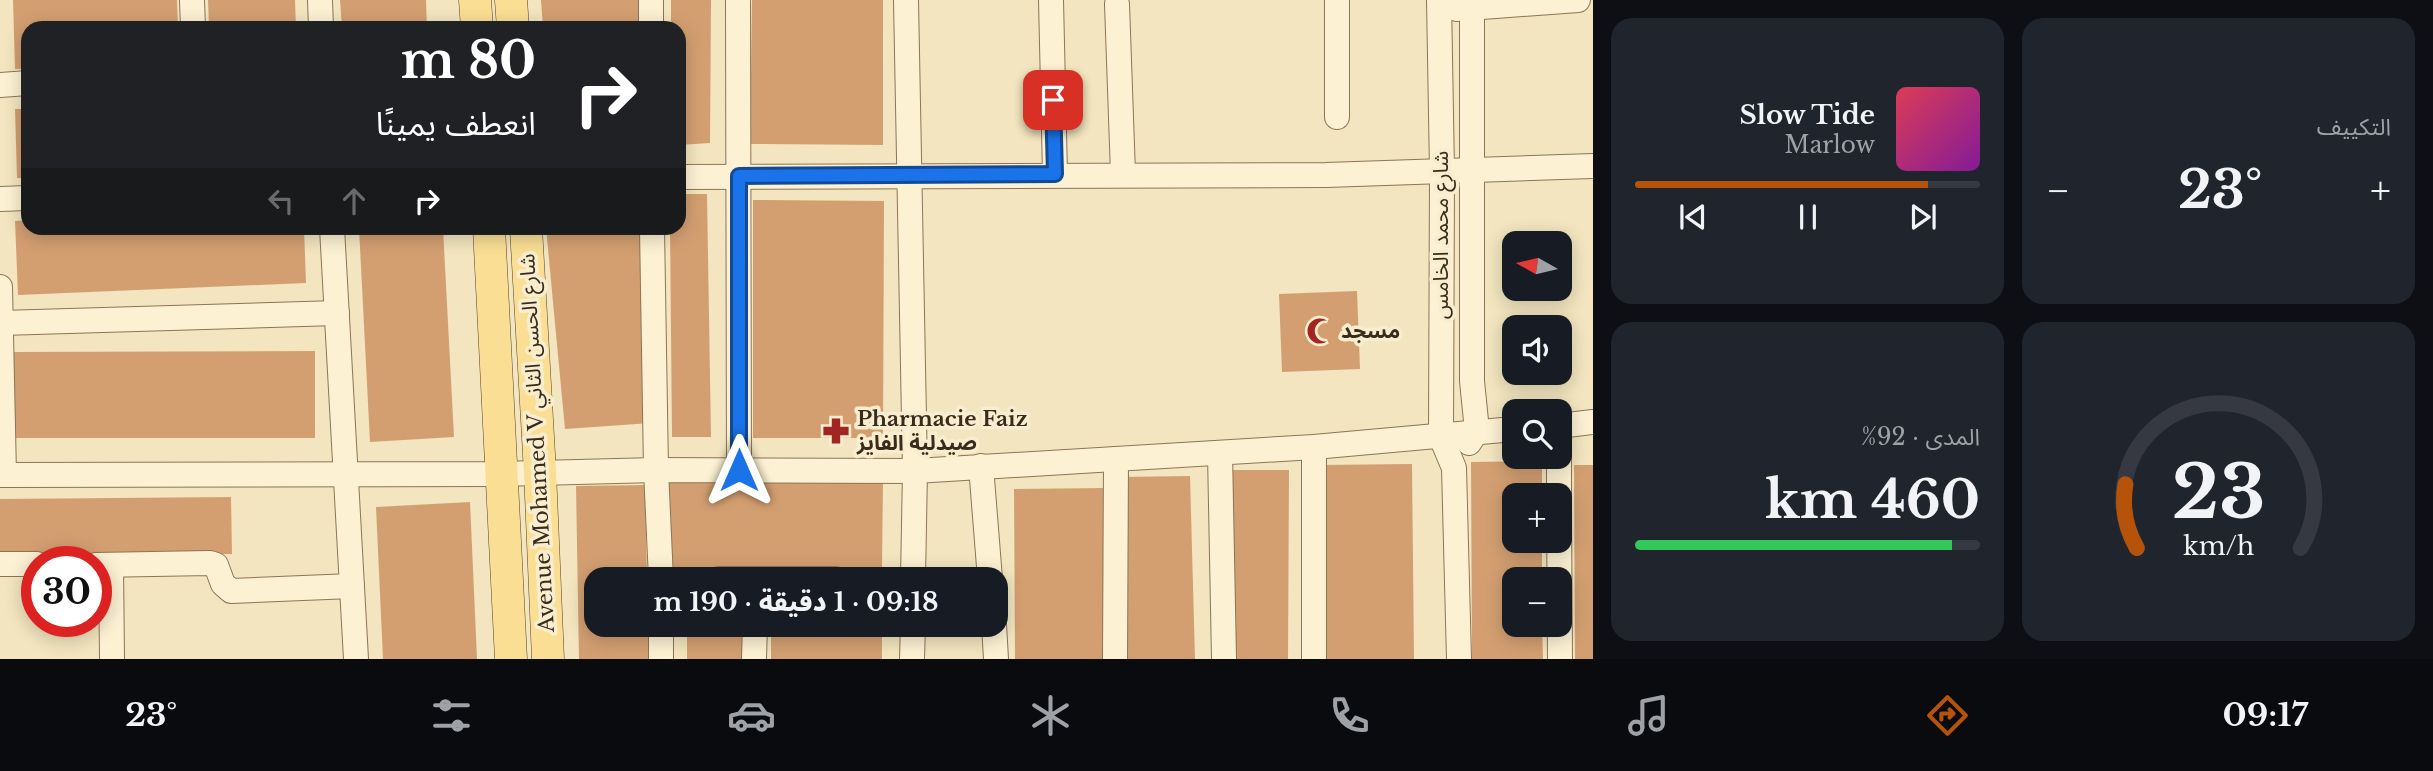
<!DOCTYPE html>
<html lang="ar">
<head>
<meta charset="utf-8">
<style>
	:root { --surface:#171b24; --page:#20242c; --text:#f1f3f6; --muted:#9ea1a6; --line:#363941; --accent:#b45309 }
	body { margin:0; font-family:"Libre Baskerville","Noto Sans Arabic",serif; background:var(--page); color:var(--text); direction:rtl; height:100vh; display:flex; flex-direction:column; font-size:26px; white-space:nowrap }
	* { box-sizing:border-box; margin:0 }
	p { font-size:23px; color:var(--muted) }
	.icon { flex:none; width:38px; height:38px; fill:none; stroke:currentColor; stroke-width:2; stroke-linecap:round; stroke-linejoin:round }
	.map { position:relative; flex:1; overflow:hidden; direction:ltr }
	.panel { display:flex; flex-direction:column; gap:18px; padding:18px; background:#0d0f14; width:840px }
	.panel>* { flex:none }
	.hud { position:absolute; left:21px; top:21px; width:665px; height:214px; border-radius:21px; box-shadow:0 4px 18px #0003; direction:rtl; background:#202124; color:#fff; overflow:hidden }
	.needle { width:46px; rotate:278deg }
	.buttons { position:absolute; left:1502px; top:231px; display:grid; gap:14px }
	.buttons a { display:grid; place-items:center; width:70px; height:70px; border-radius:14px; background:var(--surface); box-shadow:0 4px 18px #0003; font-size:35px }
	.speed { position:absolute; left:21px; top:546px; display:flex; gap:14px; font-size:35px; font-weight:700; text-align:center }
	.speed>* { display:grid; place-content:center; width:91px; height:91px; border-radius:50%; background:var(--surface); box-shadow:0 4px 18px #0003; line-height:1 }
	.speed .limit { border:10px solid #d22; background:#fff; color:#111 }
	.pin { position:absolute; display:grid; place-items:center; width:60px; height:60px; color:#fff; margin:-30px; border-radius:14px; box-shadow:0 4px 10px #0006 }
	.me { position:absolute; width:77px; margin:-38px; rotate:0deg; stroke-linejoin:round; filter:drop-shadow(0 0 5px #0008) }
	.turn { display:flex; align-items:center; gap:24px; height:147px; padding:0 35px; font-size:32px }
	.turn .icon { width:91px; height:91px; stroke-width:2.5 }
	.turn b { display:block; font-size:49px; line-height:60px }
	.lanes { display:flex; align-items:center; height:66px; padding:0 35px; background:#0003; justify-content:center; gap:35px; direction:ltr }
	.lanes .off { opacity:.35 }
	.big { font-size:52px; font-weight:800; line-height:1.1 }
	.panel .widget { flex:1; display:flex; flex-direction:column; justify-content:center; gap:10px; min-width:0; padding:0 24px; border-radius:21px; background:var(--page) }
	.panel .dial { align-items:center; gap:0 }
	.dial svg { height:182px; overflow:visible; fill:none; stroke:var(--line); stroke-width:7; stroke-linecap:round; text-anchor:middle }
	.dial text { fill:var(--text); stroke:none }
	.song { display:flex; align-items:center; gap:21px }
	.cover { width:84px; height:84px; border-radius:10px; background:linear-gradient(135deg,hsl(350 70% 55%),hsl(290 70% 35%)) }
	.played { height:7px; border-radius:4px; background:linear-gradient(90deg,var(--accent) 85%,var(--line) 85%) }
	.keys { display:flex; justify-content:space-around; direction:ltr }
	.heat { display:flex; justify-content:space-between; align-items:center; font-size:38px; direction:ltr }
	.charge { height:10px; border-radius:5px; background:linear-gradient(90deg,#34c759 92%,var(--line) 0) }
	.panel .tiles { flex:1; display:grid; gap:18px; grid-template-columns:repeat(2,1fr) }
	.trip { position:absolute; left:584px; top:567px; width:424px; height:70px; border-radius:21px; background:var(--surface); box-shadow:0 4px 18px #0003; font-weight:800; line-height:70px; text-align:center; direction:rtl }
	.menu { display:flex; height:112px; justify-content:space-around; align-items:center; background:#090b0e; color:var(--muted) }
	.menu .icon { width:49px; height:49px }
	.menu .active { color:var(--accent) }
	.menu b { font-size:32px; color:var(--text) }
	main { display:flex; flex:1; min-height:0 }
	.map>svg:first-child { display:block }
	.building { fill:#d39f71 }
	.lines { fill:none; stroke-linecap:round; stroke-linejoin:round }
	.minor-casing { stroke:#8c7556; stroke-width:26 }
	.major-casing { stroke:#59422a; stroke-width:33 }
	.minor { stroke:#fcf1d3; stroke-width:24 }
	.major { stroke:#f9de93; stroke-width:32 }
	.route-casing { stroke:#114b97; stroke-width:18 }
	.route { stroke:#1a73e8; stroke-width:12 }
	.labels { text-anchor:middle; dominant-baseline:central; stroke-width:7; stroke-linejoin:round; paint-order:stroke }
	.street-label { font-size:21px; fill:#3a2c1c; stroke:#f8eecf }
	.poi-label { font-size:21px; font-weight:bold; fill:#3a2c1c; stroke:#f8eecf; text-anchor:start }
</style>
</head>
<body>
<main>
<section class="panel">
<div class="tiles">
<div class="widget"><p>التكييف</p>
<div class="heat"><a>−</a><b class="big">23°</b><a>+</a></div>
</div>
<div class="widget">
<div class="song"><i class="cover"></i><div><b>Slow Tide</b><p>Marlow</p></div></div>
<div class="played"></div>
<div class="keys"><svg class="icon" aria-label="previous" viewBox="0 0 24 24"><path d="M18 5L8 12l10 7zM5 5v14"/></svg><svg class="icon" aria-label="pause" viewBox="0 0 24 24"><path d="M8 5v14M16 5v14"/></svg><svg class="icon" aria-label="next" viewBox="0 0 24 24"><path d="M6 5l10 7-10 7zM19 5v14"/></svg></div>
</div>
<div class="widget dial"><svg viewBox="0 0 100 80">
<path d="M14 69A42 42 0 1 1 86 69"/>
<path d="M14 69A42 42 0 0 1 9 41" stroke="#b45309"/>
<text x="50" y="56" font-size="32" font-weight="700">23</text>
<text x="50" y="72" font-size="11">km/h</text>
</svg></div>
<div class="widget"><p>المدى · 92%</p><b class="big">460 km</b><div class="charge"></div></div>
</div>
</section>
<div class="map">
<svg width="1593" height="659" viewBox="0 0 1593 659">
	<rect width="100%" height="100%" fill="#f2e5bf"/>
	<g class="building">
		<polygon points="13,0 177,0 178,28 28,28 28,69 15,69"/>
		<polygon points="208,0 295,0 296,28 209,28"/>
		<polygon points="340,0 426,0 427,28 342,28"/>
		<polygon points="541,0 640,0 641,28 543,28"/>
		<polygon points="671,0 711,0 710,143 679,145 679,28 671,28"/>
		<polygon points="752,0 883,0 883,145 750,144"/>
		<polygon points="15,109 28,109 28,178 17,178"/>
		<polygon points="679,194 707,194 711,437 672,437 670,228 679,228"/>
		<polygon points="753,200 884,201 883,438 753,438"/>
		<polygon points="28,220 28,228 304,228 306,283 18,295 15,221"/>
		<polygon points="359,228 443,228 454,437 370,442"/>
		<polygon points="546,228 644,228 651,423 565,429"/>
		<polygon points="1357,291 1360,369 1282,372 1279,294"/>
		<polygon points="315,351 315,438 11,438 11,352"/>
		<polygon points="1542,461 1542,495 1514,495 1514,541 1542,541 1542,579 1514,579 1514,625 1542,625 1543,659 1472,659 1471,462"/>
		<polygon points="1412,464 1414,659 1321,659 1319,465"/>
		<polygon points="1574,465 1593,465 1593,659 1575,659"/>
		<polygon points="1229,470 1289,470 1288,659 1228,659"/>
		<polygon points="1190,476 1195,659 1124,659 1120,477"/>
		<polygon points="668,479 883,480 882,567 668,567"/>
		<polygon points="645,485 647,579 597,579 597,625 648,625 649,659 579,659 576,486"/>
		<polygon points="1103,488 1104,659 1015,659 1014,489"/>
		<polygon points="231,497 232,554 0,555 0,499"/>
		<polygon points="470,502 477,659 383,659 376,507"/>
		<polygon points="687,625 744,625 743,659 687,659"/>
		<rect x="771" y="625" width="111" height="34"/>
	</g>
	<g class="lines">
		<g class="minor-casing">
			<g id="minor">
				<polyline points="192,0 193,28"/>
				<polyline points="320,0 321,28"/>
				<polyline points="738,0 739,470"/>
				<polyline points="906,0 915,471 913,579"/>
				<polyline points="1051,0 1055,174"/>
				<polyline points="1439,0 1442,171 1441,437 1454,468 1459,659"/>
				<polyline points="1117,4 1123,174"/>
				<polyline points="1456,9 1578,0"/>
				<polyline points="651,28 651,0"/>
				<polyline points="0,85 28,83"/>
				<polyline points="1337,117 1337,0"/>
				<polyline points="679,177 1326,175 1593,166"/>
				<polyline points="0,199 28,198"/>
				<polyline points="332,228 356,659"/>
				<polyline points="652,228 656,470 661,579"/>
				<polyline points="0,287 4,475"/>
				<polyline points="1,323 337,313"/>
				<polyline points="1559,426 1593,422"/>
				<polyline points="1469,443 1477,431 1472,381 1472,0"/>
				<polyline points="1220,453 1224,659"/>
				<polyline points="1559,457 1559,495"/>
				<polyline points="981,466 990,579"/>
				<polyline points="0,475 503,474 656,470 915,471 1314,447 1514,429"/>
				<polyline points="1559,510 1560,659"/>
				<polyline points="0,564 37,564"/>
				<polyline points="96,565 210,563 216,565 223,584 231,591 352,586"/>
				<polyline points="111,565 112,659"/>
				<polyline points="719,579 835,579"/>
				<polyline points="994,625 996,659"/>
				<polyline points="661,659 661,625"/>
				<polyline points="754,659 755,625"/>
				<polyline points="912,659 913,625"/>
				<polyline points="1115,659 1116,459"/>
				<polyline points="1314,659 1314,447"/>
			</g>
		</g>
		<g class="major-casing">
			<g id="major">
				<polyline points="475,0 477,28"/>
				<polyline points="511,0 513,28"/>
				<polyline points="489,228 511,659"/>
				<polyline points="526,228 540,472 548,659"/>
			</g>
		</g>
		<use href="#minor" class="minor"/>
		<use href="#major" class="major"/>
	</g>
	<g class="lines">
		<g class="route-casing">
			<polyline id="route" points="739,470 739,176 1055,174 1053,100"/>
		</g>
		<use href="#route" class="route"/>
	</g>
	<defs>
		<g id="mosque-bare" transform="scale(2.1)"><path d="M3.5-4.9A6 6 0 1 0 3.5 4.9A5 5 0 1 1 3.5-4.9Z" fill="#a12520" stroke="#f8eecf" stroke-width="2.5" paint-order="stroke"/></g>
		<g id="pharmacy-bare" transform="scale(2.1)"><path d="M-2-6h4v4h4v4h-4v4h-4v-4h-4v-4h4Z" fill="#a12520" stroke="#f8eecf" stroke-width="2.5" paint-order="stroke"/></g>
	</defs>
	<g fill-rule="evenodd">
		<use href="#mosque-bare" x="1320" y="331"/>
		<use href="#pharmacy-bare" x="836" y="431"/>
	</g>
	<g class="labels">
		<g class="street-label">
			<text transform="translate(1441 235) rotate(-90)">شارع محمد الخامس</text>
			<text transform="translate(537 443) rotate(-93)">Avenue Mohamed V شارع الحسن الثاني</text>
		</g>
		<g class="poi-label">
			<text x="1341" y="331">مسجد</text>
			<text x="857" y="419">Pharmacie Faiz<tspan x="857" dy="24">صيدلية الفايز</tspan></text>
		</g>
	</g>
</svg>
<div class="buttons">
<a><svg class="needle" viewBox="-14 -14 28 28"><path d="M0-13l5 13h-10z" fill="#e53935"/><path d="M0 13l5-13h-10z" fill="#9ea1a6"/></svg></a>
<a><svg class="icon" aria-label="sound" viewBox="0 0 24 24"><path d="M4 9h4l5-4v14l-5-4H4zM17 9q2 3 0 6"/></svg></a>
<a><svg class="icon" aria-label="search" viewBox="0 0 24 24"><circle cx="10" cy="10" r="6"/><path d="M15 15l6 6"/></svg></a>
<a>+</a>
<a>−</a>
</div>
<div class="speed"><div class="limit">30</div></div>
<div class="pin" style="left:1053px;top:100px;background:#d93025"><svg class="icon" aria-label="arrive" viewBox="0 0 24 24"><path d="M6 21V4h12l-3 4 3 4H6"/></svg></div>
<svg class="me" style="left:739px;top:470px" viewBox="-20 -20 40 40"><path d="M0-17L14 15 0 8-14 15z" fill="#1a73e8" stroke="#fff" stroke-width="4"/></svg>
<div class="trip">09:18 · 1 دقيقة · 190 m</div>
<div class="hud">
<div class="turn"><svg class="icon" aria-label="right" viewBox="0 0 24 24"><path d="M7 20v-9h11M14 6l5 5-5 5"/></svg><div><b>80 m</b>انعطف يمينًا</div></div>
<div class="lanes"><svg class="icon off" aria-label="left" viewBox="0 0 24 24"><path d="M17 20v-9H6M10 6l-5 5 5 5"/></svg><svg class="icon off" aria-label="ahead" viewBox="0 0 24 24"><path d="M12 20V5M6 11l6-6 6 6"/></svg><svg class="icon" aria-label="right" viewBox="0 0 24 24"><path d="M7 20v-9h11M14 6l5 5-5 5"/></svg></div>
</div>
</div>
</main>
<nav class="menu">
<b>09:17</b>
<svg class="icon active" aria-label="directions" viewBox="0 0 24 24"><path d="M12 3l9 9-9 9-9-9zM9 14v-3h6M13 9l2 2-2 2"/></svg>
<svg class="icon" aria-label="music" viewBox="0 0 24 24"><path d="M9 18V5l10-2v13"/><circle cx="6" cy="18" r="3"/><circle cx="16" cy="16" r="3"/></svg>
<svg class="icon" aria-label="phone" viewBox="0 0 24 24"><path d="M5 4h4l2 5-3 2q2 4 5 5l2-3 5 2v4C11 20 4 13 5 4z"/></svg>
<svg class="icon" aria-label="climate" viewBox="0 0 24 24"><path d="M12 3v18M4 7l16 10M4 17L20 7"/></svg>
<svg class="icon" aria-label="car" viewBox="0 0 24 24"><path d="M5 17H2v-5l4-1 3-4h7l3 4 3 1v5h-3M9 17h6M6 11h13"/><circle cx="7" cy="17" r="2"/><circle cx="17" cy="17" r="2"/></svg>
<svg class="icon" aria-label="filters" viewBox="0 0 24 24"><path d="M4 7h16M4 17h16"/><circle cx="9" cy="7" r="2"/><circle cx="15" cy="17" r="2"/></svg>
<b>23°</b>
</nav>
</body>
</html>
